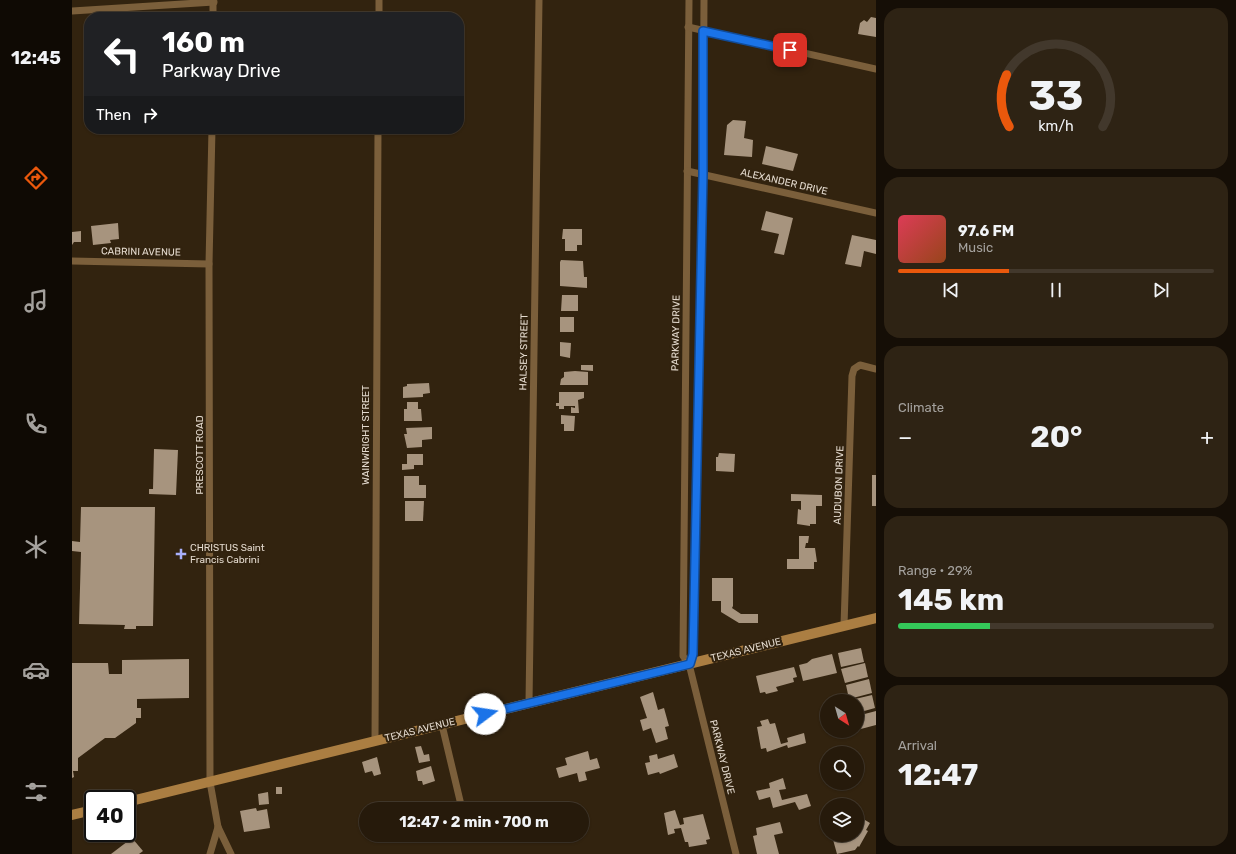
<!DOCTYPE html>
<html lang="en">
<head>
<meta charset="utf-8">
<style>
	:root { --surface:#261a0b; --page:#2e2314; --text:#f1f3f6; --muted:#a4a19d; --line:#42382c; --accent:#ea580c }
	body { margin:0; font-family:Rubik,sans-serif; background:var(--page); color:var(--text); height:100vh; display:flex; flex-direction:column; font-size:15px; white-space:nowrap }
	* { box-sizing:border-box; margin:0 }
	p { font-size:13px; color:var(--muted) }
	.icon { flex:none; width:22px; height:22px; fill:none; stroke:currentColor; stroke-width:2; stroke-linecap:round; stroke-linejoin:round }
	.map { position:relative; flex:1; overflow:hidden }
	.drawer { display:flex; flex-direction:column; gap:8px; padding:8px; background:#150e06; width:360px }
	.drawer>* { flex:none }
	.banner { position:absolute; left:12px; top:12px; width:380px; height:122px; border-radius:16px; box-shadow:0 1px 3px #0004,0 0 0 1px var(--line); background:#202124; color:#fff; overflow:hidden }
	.needle { width:26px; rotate:143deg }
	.controls { position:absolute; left:748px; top:694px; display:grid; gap:8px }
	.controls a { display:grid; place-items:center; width:44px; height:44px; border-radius:50%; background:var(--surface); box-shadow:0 1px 3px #0004,0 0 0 1px var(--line); font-size:20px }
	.speed { position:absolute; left:12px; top:790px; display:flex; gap:8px; font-size:20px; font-weight:700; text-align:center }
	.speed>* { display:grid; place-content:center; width:52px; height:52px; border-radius:50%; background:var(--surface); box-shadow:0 1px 3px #0004,0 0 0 1px var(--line); line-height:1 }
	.speed .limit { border:2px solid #111; border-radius:6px; background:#fff; color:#111 }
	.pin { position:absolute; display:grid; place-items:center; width:34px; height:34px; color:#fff; margin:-17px; border-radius:8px; box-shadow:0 2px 6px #0006 }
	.me { position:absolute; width:44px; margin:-22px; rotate:76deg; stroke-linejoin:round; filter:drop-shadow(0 0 3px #0008) }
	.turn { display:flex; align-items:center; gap:14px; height:84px; padding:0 12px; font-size:18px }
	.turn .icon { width:52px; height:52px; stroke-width:2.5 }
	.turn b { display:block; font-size:28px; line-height:34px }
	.then { display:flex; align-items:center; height:38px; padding:0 12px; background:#0003; gap:8px; font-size:15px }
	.big { font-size:30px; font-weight:700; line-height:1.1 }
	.drawer .widget { flex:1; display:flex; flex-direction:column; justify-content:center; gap:6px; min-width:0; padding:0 14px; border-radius:16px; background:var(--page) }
	.drawer .dial { align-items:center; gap:0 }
	.dial svg { height:104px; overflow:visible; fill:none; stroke:var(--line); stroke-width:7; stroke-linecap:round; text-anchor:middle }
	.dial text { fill:var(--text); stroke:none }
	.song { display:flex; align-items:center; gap:12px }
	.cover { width:48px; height:48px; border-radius:6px; background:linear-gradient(135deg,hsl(350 70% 55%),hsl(20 70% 35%)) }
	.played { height:4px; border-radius:2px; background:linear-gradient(90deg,var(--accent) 35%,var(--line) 35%) }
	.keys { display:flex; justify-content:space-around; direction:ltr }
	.heat { display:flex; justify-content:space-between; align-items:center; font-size:22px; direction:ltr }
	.charge { height:6px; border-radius:3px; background:linear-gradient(90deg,#34c759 29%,var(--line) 0) }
	.trip { position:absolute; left:287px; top:802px; width:230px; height:40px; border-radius:20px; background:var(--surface); box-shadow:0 1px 3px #0004,0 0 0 1px var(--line); font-weight:700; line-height:40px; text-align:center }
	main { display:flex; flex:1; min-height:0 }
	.dock { display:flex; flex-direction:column; width:72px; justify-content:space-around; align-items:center; background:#0f0a04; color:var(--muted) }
	.dock .icon { width:28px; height:28px }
	.dock .selected { color:var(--accent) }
	.dock b { font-size:18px; color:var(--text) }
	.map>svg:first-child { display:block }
	.building { fill:#a7947e }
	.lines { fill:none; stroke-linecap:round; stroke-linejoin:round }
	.street { stroke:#7b5f3b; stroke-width:7 }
	.secondary { stroke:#ab7e42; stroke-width:10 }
	.route-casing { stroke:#114b97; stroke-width:10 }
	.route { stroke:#1a73e8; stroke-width:7 }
	.poi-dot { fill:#a9b0fc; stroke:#32230f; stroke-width:1.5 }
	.labels { text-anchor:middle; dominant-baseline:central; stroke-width:4; stroke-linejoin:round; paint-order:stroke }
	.street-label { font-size:10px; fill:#e4dace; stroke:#32230f }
	.poi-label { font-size:10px; fill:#e4dace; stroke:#32230f; text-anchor:start }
</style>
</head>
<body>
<main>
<nav class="dock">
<b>12:45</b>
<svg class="icon selected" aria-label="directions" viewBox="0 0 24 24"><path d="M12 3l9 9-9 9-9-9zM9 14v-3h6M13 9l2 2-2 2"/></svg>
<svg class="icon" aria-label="music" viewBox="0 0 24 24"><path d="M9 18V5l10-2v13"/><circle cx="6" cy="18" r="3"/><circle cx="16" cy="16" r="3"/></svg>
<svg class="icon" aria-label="phone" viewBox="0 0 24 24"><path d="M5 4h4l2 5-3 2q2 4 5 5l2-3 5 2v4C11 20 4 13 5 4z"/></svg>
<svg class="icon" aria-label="climate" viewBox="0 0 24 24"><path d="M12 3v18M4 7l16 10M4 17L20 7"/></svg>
<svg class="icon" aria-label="car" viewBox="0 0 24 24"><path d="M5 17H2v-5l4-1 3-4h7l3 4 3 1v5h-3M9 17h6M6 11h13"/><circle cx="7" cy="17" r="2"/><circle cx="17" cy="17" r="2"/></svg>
<svg class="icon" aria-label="filters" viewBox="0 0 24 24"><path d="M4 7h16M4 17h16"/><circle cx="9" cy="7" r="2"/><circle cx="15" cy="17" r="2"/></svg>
</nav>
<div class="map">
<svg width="804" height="854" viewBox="0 0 804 854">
	<rect width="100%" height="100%" fill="#32230f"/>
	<g class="building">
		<polygon points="799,17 804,18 804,37 786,34 788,23 792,20 795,22"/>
		<polygon points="661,120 674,121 672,138 681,140 680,157 652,155 655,125"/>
		<polygon points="694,146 726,154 721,171 690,164"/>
		<polygon points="694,211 721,218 712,255 702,253 707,234 689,230"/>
		<polygon points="46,223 47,239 38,240 39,243 21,245 19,226"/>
		<polygon points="491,229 510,229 510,245 505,245 505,251 493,251 493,239 490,239"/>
		<polygon points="9,231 9,242 2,242 0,245 0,232"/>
		<polygon points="780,235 804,240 804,254 792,251 789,267 773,264"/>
		<polygon points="489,260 511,261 512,277 515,277 515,288 488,286 488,262"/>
		<polygon points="490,295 506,295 506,311 489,311"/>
		<rect x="488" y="317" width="14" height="15"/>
		<polygon points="488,342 499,343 498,358 488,356"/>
		<polygon points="509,365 521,365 521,371 509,370"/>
		<polygon points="503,371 516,372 516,385 488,385 489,379 492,377 492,372"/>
		<polygon points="357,383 358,393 351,394 351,397 331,398 331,387 335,386 335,384"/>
		<polygon points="487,392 512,392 512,398 506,400 507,413 499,413 499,407 503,408 503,406 492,406 492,409 487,409 487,406 484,406 484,403 487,403"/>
		<polygon points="335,402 346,402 346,409 349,409 350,421 332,421 332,409 335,409"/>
		<polygon points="489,415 503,416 502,431 492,431 492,424 489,424"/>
		<polygon points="360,427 360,439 350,440 350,447 335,448 332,434 335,434 334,428"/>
		<polygon points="82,449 106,450 104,495 77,494 77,489 81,489"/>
		<polygon points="647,453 663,454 662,472 644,471 644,457 646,457"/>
		<polygon points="335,454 351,454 351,465 342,465 342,469 330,470 330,464 335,464"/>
		<rect x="800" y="475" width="4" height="31"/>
		<polygon points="332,476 347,476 347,485 354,485 354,498 332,498"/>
		<polygon points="719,494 750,495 750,506 744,506 744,524 738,524 738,526 725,524 726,509 729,510 729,501 719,501"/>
		<polygon points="333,501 352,501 351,521 333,521"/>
		<polygon points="9,507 83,507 81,626 64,626 64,629 52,629 53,625 7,624 9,552 0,551 0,541 8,542"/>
		<polygon points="727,536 737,536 736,543 734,543 733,548 743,548 745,562 742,562 742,569 715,569 715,559 727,559"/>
		<polygon points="640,578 661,578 661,606 660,608 669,614 686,614 686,623 667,623 649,612 649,601 640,601"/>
		<polygon points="789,648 792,662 769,667 766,653"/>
		<polygon points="760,654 765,673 731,681 727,665 735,663 740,659"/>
		<polygon points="117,659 117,698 65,699 65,708 69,708 69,718 64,718 64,723 43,738 33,738 6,758 6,771 1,771 2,777 0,778 0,663 36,663 37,674 50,674 50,660"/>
		<polygon points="793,663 796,677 773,683 769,669"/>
		<polygon points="722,667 725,677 721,678 722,682 704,687 706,691 694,694 693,692 688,693 684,676"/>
		<polygon points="797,679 800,693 777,699 774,685"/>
		<polygon points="581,692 586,710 592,708 597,726 593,727 596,739 584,743 579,728 571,731 568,720 575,718 568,697"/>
		<polygon points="800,695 803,708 785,713 785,701 779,700"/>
		<polygon points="804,711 804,725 785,730 785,716"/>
		<polygon points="696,719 698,724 703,723 709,744 716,742 715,738 732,733 734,743 716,748 715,745 695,752 694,748 689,749 685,727 690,726 688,721"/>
		<polygon points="349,746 352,755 357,754 358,761 347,763 343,747"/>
		<polygon points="516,751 518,760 525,758 528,768 513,772 515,780 507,782 505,773 487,778 484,768 495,765 493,758"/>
		<polygon points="585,754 586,759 602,754 606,767 588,774 587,772 576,775 573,763 578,762 577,756"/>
		<polygon points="305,757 309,774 302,776 300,771 293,773 290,762"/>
		<polygon points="359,766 363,781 351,785 350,781 346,781 344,771"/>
		<polygon points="711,778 714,789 707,790 710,800 735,794 739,806 727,810 723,802 701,808 698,797 687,800 684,791 698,788 697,783"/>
		<rect x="204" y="787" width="6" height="7"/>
		<polygon points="196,792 197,804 187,805 186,794"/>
		<polygon points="184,808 185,811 195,809 198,828 172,832 168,811"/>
		<polygon points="603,810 608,825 612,824 611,818 631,814 638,839 634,840 635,844 617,847 616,842 613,842 609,828 602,829 603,833 596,835 592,813"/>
		<polygon points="788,817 798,823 794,830 796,831 787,847 786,846 783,850 765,854 760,836 767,835 770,841 775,840 778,835 785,835 785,820"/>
		<polygon points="708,822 711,833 702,835 707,854 685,854 681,836 685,835 684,828"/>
		<polygon points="60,838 71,851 67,854 39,854"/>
	</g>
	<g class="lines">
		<g class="street">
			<polyline points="617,0 611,656 617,664 664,854"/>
			<polyline points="0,11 142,2"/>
			<polyline points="141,17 141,0"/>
			<polyline points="307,17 307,0"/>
			<polyline points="616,27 804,69"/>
			<polyline points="140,129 137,264 138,782 146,827 159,854"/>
			<polyline points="615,171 804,213"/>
			<polyline points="0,261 137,264"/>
			<polyline points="772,626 780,376 782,369 788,365 804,369"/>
			<polyline points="617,664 621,654 631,174 632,0"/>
			<polyline points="457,703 467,0"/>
			<polyline points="370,725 390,809"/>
			<polyline points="303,741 306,129"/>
			<polyline points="138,854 146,827"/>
		</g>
		<g class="secondary">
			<polyline points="55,802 804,618"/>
			<polyline points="0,815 21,810"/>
		</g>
	</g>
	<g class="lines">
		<g class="route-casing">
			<polyline id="route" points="413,714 618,664 621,654 631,174 631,31 718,50"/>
		</g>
		<use href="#route" class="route"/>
	</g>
	<path class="poi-dot" d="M107 548h4v4h4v4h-4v4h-4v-4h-4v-4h4z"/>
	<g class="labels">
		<g class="street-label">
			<text transform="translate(712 182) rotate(13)">ALEXANDER DRIVE</text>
			<text transform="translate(69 252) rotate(1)">CABRINI AVENUE</text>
			<text transform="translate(604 333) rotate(-89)">PARKWAY DRIVE</text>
			<text transform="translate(452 352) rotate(-89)">HALSEY STREET</text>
			<text transform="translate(294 435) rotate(-90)">WAINWRIGHT STREET</text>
			<text transform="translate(128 455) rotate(-90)">PRESCOTT ROAD</text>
			<text transform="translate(767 485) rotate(-88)">AUDUBON DRIVE</text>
			<text transform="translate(674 650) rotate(-14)">TEXAS AVENUE</text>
			<text transform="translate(348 730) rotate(-14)">TEXAS AVENUE</text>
			<text transform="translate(650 757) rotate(76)">PARKWAY DRIVE</text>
		</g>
		<g class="poi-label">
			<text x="118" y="548">CHRISTUS Saint<tspan x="118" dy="12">Francis Cabrini</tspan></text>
		</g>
	</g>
</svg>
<div class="controls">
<a><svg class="needle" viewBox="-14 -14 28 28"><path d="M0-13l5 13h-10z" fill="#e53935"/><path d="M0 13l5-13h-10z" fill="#a4a19d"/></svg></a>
<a><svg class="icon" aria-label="search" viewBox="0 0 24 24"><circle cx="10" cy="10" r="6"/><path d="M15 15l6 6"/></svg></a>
<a><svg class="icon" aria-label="layers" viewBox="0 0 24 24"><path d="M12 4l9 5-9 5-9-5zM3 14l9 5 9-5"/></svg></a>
</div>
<div class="speed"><div class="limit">40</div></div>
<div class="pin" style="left:718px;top:50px;background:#d93025"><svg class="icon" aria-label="arrive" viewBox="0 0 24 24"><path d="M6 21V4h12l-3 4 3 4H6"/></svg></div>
<svg class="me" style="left:413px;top:714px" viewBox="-20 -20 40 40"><circle r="19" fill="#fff"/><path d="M0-13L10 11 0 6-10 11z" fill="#1a73e8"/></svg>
<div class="trip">12:47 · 2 min · 700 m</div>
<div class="banner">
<div class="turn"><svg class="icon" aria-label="left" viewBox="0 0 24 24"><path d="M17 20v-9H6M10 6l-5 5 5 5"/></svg><div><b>160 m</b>Parkway Drive</div></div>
<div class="then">Then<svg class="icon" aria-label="right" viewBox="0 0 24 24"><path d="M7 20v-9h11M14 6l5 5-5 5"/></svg></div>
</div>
</div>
<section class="drawer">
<div class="widget dial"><svg viewBox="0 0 100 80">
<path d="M14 69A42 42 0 1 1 86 69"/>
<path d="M14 69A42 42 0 0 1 12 29" stroke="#ea580c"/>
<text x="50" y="56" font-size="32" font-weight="700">33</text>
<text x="50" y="72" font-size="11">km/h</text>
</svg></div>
<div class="widget">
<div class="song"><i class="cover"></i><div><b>97.6 FM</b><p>Music</p></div></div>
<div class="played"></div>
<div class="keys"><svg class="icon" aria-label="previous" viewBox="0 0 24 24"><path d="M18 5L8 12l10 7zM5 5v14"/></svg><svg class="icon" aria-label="pause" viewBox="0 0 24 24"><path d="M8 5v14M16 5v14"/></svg><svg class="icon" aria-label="next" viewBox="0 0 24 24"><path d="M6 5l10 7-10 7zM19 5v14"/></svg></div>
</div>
<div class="widget"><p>Climate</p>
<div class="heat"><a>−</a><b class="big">20°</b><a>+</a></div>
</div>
<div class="widget"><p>Range · 29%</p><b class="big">145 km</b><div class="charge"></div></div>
<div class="widget"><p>Arrival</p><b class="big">12:47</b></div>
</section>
</main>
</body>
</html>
